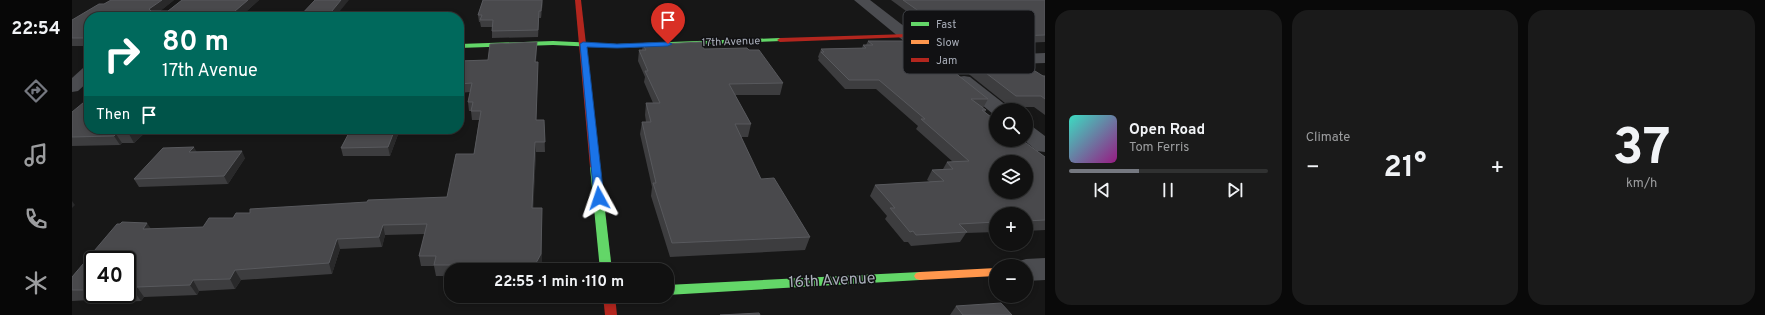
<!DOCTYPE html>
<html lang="en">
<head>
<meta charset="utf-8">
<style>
	:root { --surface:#111; --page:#1a1a1a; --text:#f1f3f6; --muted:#9c9d9f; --line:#303131; --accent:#757880 }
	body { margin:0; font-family:Overpass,sans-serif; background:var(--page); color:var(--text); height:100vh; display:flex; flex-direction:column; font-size:15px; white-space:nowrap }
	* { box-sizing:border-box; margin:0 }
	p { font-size:13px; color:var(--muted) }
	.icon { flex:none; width:22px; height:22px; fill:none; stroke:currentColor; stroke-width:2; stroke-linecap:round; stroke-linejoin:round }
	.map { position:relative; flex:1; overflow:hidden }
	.side { display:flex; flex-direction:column; gap:10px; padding:10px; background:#090909; width:720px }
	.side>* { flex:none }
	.hud { position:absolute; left:12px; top:12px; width:380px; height:122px; border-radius:16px; box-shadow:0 2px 6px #0003,0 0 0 1px var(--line); background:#00695c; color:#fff; overflow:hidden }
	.fabs { position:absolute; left:917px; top:103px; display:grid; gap:8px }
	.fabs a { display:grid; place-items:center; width:44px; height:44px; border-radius:50%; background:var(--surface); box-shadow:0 2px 6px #0003,0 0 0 1px var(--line); font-size:20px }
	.speed { position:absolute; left:12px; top:251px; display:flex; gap:8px; font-size:20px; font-weight:700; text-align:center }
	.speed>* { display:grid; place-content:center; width:52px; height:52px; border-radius:50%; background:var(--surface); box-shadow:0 2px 6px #0003,0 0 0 1px var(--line); line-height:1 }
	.speed .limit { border:2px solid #111; border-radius:6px; background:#fff; color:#111 }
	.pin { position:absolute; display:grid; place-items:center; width:34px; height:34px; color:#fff; margin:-41px -17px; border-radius:50% 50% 50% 0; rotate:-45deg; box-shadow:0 0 4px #0007 }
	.pin .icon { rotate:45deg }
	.me { position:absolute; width:44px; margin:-22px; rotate:355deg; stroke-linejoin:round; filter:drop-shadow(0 0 3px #0008) }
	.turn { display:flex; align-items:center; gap:14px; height:84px; padding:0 12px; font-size:18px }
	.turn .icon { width:52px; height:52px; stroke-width:2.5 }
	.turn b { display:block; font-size:28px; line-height:34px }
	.then { display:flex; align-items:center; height:38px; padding:0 12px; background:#0003; gap:8px; font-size:15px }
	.big { font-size:30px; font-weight:700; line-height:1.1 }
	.side .tile { flex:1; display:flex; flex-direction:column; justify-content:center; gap:6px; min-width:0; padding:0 14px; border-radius:16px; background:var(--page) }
	.side .dial { align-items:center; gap:0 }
	.dial b { font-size:52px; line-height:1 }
	.song { display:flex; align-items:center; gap:12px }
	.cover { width:48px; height:48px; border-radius:6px; background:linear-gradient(135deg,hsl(170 70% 55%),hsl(310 70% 35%)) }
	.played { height:4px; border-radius:2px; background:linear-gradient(90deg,var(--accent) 35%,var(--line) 35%) }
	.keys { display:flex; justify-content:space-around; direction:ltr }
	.heat { display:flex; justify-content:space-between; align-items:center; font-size:22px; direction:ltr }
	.side .tiles { flex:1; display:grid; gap:10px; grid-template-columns:repeat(3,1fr) }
	.trip { position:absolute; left:372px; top:263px; width:230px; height:40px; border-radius:16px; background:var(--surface); box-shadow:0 2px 6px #0003,0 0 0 1px var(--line); font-weight:700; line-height:40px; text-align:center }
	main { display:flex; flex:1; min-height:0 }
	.menu { display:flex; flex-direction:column; width:72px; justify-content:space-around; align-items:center; background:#070707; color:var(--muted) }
	.menu .icon { width:28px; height:28px }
	.menu .current { color:var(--accent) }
	.menu b { font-size:18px; color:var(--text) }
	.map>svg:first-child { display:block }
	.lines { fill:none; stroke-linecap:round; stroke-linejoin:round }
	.street { fill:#4b4c50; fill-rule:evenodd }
	.fast { fill:#63d668; fill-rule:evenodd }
	.slow { fill:#ff974d; fill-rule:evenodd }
	.jam { fill:#b3261e; fill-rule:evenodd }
	.wall { fill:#3d3d3f; fill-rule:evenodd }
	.shaded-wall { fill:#29292a }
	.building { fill:#49494c; stroke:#58595d; fill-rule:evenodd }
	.route { fill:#1a73e8; stroke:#114b97 }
	.labels { text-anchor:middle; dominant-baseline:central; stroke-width:3; stroke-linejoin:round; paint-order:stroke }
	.far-street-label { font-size:11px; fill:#a8adb8; stroke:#111113 }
	.near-street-label { font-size:16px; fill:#a8adb8; stroke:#111113 }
	.key { fill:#111113; stroke:#3e4045; stroke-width:1 }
	.key-label { font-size:11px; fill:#a8adb8 }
</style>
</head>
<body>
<main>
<nav class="menu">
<b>22:54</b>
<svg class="icon current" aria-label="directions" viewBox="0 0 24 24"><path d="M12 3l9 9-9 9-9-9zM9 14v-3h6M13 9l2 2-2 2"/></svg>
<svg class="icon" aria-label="music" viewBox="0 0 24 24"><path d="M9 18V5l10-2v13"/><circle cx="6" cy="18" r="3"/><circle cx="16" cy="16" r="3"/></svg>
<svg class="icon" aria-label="phone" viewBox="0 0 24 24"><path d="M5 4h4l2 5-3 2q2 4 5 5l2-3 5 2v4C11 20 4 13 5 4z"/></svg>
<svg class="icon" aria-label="climate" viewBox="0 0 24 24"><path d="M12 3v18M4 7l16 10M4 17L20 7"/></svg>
</nav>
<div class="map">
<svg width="973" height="315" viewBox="0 0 973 315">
	<rect width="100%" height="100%" fill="#171717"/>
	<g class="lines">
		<g class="street">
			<polygon points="782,0 798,0 872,57 973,53 973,63 868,67 862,66"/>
			<polygon points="17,67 17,81 6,91 0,92 0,78 11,68"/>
			<polygon points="892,76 898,77 935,106 938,110 924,110 924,115 921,114 886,85 883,81 886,77"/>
			<polygon points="954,125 961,127 973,136 973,152 965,151 952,140 954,140"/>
			<polygon points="973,258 973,280 954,281 954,266 942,266 944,262 954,259"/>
		</g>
		<g class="fast">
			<polygon points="708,38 711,40 710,41 545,48 481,45 387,48 387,44 481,41 545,44"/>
			<polygon points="523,164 528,167 540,270 528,270 518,167"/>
			<polygon points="848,272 852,273 854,276 852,279 848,280 595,295 595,285"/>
		</g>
		<polygon class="slow" points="924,268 924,276 848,280 844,279 842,276 844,273 848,272"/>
		<g class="jam">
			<polygon points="503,0 509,0 528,167 523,170 518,167"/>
			<polygon points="836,34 839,36 838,37 708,42 705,40 708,38"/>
			<polygon points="531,296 543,296 545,315 533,315"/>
		</g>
	</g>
	<g class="wall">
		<polygon points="102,0 88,11 96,11 110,0 187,0 168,17 17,17 17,46 0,46 0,20"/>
		<polygon points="411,0 471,0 469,18 467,18 466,37 420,38 420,27 409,27 408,22 407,22 406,15"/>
		<polygon points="819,0 973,0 973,42 882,46"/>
		<polygon points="796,41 916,99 911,108 914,110 913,112 973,157 973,230 954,231 954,214 924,214 924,232 894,233 888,242 839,246 836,242 832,242 813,219 815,216 798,196 803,185 858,182 855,180 860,170 871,169 875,162 881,162 844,129 846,126 804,89 773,89 746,60 747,58 746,57 749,49 790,48 791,45 794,45"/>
		<path d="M465,42L464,62L466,71L464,120H472L473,152H464L461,208L470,218V264L467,270H379V276H364L362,266H349L347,256L353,234L313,235L310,247L268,249L260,274L169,280L163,289L127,291L125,295L72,297L69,301L22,303L19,300L0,301V277L48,224L79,229L131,227L178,213L375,197L402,154L407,120H400L399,111H397L396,102L398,92L387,93V61L416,60ZM21,260H55V294H21Z"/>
		<polygon points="571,45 632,49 677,50 711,83 708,95 663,95 679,124 676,137 669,137 689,179 738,237 733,250 598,257 579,196 580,187 568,134 570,122 574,122 573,115 574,103 581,103 572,82 573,77 566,61 567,50 570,50"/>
		<polygon points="893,57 973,76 973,115 962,107 938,107 888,67"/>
		<polygon points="0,112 77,129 62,143 50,143 48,145 0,146"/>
		<polygon points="328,129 318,156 271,156 269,148"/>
		<polygon points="124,152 173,158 156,184 67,187 62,179"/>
		<polygon points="884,306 940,315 878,315"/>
	</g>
	<g class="shaded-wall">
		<polygon points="90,0 102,0 81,17 77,9"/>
		<polygon points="176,0 187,0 168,17 156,17"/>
		<polygon points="269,0 277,0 263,17 255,17"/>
		<polygon points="470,0 471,0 469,18 469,11"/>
		<polygon points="467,11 467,18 466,37 466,30"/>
		<polygon points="465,42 465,50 463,71 463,62"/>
		<polygon points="466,62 466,71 464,129 464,120"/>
		<polygon points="62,129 77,129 62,143 57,134"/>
		<polygon points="323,129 328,129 318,156 316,147"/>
		<polygon points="44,134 50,143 48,145 42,136"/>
		<polygon points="463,142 464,152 461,218 460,208"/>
		<polygon points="122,147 126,154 117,152"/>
		<polygon points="170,151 173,158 156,184 152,176"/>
		<polygon points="0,201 3,205 0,208"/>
		<polygon points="470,208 470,264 467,270 454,270 454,267"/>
		<polygon points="75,223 82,233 71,229"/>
		<polygon points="311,225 313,235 310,247 307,237"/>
		<polygon points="265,239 268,249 260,274 257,263"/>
		<polygon points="163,270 169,280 163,289 158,279"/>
		<polygon points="121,280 127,291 125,295 118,285"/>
		<polygon points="65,287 72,297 69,301 62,291"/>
	</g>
	<g class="building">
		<polygon points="39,0 90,0 77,9 79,11 96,11 110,0 176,0 156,17 17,17 17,38 0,38 0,20 27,4 32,4"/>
		<polygon points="243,0 269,0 255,17 227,17"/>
		<polygon points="411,0 470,0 469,11 467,11 466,30 420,31 421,20 408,20 410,15 406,15"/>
		<polygon points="831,0 973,0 973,35 885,38"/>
		<path d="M796,41H843L916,99H899L914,110H910L924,121V140H950L973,157V220L954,221V214H924V222L887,224L895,232L844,235L841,231L838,232L818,208H823L803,185L872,181L860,170L881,169L875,162L897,161L849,119H853L807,80H777L749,52H752L749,49L794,48L791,45H801ZM924,162H954V192H924Z"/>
		<polygon points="465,42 463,62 466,62 464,120 472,120 473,142 463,142 460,208 470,208 469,254 464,263 454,267 431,268 428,270 399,270 391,265 362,265 364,256 347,256 355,224 311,225 307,237 265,239 257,263 163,270 158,279 121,280 118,285 65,287 62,291 55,291 55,260 21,260 21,292 13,293 16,290 0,290 0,277 45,224 48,224 50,222 75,223 71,229 131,227 137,218 161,218 164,213 178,213 178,209 295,202 296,200 375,197 384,154 402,154 409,111 399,111 401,102 396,102 400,83 387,84 387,61 416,60 418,44"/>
		<polygon points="629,42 632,49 675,48 677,50 687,50 711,83 657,84 679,124 663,124 689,179 702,178 738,237 600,243 581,183 584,183 570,122 579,122 574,103 588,103 573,71 576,71 567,50 574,50 571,45"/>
		<polygon points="939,56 971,76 973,76 973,99 969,96 944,96 893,57"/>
		<polygon points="17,98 17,129 62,129 57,134 44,134 42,136 0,137 0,112"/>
		<polygon points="279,129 323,129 316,147 269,148"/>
		<polygon points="122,147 117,152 170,151 152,176 62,179 91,148"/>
		<polygon points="929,303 940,315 891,315 884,306"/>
		<polygon points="687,313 688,315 648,315"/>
	</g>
	<polygon class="route" points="511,42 545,44 596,42 600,44 596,46 545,48 515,47 532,198 527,202 522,198 508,44"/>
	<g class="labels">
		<g class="far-street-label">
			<text transform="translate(659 42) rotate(-2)">17th Avenue</text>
		</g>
		<g class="near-street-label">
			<text transform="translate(760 281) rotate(-3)">16th Avenue</text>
		</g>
	</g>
	<rect x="831" y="10" width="132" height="64" rx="6" class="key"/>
	<rect x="839" y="22" width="18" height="4" fill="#63d668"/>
	<rect x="839" y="40" width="18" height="4" fill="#ff974d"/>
	<rect x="839" y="58" width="18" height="4" fill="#b3261e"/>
	<g class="key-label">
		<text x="864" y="28">Fast</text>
		<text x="864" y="46">Slow</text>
		<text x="864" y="64">Jam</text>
	</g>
</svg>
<div class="fabs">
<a><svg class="icon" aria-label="search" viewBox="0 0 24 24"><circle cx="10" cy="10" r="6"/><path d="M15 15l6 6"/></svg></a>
<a><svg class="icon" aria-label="layers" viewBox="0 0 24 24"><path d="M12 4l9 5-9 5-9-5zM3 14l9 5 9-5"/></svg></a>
<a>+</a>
<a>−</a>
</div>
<div class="speed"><div class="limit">40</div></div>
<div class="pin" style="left:596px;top:44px;background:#d93025"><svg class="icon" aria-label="arrive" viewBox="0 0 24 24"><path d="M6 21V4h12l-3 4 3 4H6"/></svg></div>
<svg class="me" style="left:527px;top:198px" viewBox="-20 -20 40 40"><path d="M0-17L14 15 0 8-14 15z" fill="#1a73e8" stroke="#fff" stroke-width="4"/></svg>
<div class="trip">22:55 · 1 min · 110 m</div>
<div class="hud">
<div class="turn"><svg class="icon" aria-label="right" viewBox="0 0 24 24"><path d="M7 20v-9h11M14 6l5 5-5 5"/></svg><div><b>80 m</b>17th Avenue</div></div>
<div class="then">Then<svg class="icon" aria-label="arrive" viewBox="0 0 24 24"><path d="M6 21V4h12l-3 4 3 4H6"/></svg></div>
</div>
</div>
<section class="side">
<div class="tiles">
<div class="tile">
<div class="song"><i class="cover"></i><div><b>Open Road</b><p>Tom Ferris</p></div></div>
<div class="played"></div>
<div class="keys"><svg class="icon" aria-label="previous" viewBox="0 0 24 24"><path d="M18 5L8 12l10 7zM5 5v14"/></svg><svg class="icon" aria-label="pause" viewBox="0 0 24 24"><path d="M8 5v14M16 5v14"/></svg><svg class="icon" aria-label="next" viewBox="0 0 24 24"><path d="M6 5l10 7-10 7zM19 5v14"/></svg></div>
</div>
<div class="tile"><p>Climate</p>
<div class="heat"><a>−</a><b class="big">21°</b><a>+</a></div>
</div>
<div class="tile dial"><b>37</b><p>km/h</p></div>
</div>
</section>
</main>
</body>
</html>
